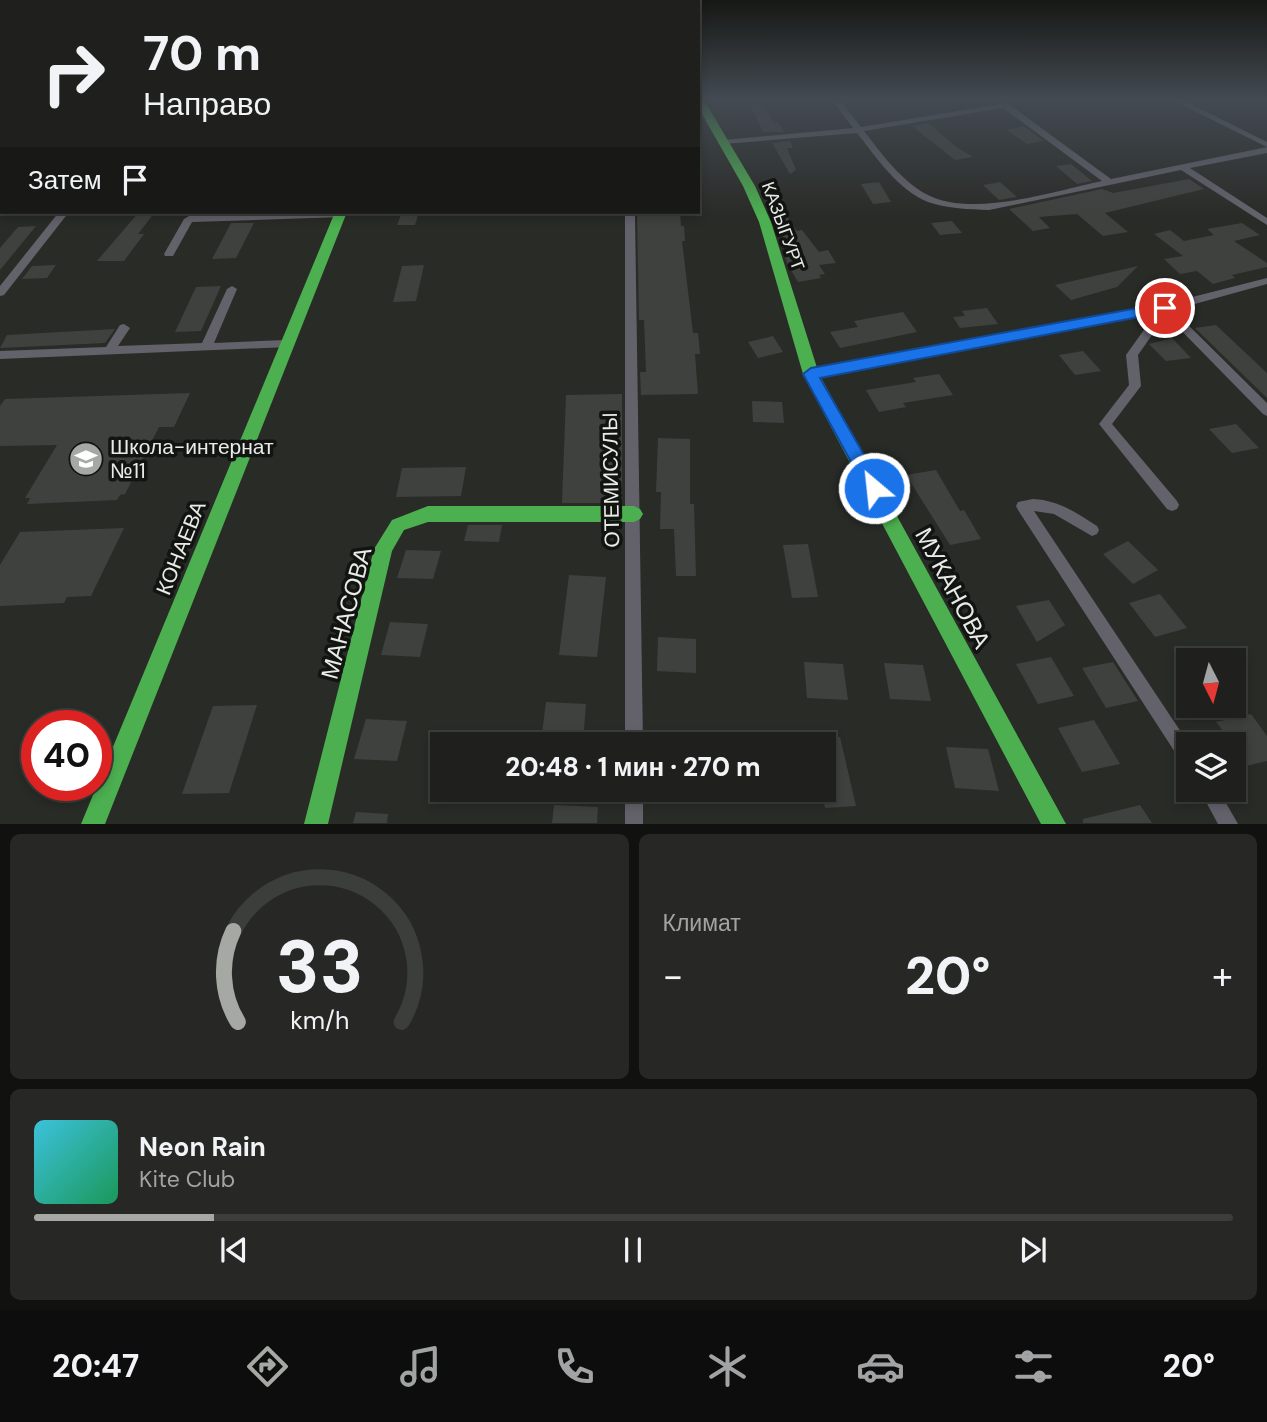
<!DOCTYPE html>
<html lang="ru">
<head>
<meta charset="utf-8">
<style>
	:root { --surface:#1f201d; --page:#272826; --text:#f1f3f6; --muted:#a1a3a4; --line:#3c3e3b; --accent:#a5a8a3 }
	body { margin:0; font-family:"DM Sans",sans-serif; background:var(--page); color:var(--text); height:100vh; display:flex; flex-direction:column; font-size:26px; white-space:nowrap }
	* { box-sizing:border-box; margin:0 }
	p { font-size:23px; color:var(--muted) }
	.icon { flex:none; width:38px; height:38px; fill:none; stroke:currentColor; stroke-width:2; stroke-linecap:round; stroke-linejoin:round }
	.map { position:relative; height:824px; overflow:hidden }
	.drawer { display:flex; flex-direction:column; gap:10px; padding:10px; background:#111210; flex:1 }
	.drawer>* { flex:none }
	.hud { position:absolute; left:0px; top:0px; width:700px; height:214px; box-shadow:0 4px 10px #0003,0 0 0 2px var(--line); background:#1f201d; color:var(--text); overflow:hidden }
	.needle { width:46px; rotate:174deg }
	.tools { position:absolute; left:1176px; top:648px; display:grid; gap:14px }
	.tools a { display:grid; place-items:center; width:70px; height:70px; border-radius:0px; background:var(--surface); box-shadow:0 4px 10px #0003,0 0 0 2px var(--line); font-size:35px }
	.speed { position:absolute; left:21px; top:710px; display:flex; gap:14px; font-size:35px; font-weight:700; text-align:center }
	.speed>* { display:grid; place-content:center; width:91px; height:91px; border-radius:50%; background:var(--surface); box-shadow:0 4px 10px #0003,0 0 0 2px var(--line); line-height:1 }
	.speed .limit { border:10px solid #d22; background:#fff; color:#111 }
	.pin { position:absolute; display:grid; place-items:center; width:60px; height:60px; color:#fff; margin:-30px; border:4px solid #fff; border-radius:50%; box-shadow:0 2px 7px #0007 }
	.me { position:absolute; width:77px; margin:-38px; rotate:332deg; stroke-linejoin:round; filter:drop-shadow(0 0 5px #0008) }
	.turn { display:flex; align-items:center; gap:24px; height:147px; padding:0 28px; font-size:32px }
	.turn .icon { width:91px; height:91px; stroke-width:2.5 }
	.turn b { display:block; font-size:49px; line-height:60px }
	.then { display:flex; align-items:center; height:66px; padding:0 28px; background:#0003; gap:14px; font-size:26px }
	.big { font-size:52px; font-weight:800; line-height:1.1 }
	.drawer .widget { flex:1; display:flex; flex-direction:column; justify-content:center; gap:10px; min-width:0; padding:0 24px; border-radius:10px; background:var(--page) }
	.drawer .dial { align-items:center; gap:0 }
	.dial svg { height:182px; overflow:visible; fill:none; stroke:var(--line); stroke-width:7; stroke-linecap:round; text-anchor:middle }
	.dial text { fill:var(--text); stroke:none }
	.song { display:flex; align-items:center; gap:21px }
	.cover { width:84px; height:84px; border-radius:10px; background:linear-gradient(135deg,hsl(190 70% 55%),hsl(150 70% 35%)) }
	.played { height:7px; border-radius:4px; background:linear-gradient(90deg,var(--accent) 15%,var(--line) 15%) }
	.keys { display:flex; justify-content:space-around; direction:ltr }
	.heat { display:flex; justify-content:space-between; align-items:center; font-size:38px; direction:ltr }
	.drawer .tiles { flex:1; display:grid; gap:10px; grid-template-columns:1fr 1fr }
	.widget:last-child { grid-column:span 2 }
	.trip { position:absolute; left:430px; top:732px; width:406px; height:70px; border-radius:0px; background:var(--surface); box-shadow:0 4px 10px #0003,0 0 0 2px var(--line); font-weight:800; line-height:70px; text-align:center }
	.tabs { display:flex; height:112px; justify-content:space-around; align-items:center; background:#0c0d0c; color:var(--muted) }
	.tabs .icon { width:49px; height:49px }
	.tabs .current { color:var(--accent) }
	.tabs b { font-size:32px; color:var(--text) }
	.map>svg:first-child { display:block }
	.building { fill:#3f413e }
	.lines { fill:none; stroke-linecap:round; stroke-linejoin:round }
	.street { fill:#63626b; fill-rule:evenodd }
	.fast { fill:#4caf50; fill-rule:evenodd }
	.route { fill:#1a73e8; stroke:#114b97; stroke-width:2 }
	.labels { text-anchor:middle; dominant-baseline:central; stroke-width:7; stroke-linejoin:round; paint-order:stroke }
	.far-street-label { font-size:18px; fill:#e8ebe6; stroke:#121411 }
	.poi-label { font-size:21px; fill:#e8ebe6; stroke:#121411; text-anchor:start }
	.street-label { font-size:21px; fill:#e8ebe6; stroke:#121411 }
	.near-street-label { font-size:24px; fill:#e8ebe6; stroke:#121411 }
</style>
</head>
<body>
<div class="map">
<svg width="1267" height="824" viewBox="0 0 1267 824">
	<rect width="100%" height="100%" fill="#292b27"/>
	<g class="building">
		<polygon points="761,104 775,123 778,122 784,132 763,132 750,105"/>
		<polygon points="928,123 958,148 973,157 955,160 912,126"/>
		<polygon points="1024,126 1043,141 1027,144 1007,130"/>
		<polygon points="790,141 793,148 787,148 796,170 790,174 772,143"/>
		<polygon points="1071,164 1092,181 1077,184 1056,166"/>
		<polygon points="1189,179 1204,189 1105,213 1128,232 1103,236 1077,214 1039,217 1050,228 1033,231 1009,209 1102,189 1113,193"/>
		<polygon points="879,182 891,202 873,204 861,184"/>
		<polygon points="1000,182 1017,197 999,200 983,185"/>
		<polygon points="139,212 155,212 138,234 144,234 124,261 97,261"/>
		<polygon points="402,212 419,212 415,225 397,225"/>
		<polygon points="637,212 680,212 681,226 684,226 685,241 682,241 693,333 698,333 700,354 695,354 698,394 641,395 640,372 646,372 644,320 639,320"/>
		<polygon points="785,214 797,231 802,230 819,252 828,250 836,263 819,265 825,274 819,275 821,278 798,282 788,265 785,257 791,256 781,242 779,235 781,234 772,216"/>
		<polygon points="952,221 962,233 940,235 931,223"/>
		<polygon points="231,223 254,223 236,258 212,259"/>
		<polygon points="1242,223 1260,235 1234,241 1267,263 1267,267 1232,275 1235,278 1213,284 1197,271 1180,274 1164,259 1183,256 1154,234 1170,230 1184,241 1214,235 1207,229"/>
		<polygon points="36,226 0,270 0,248 18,227"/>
		<polygon points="56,265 47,278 22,279 32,266"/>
		<polygon points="424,265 416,301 393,302 402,266"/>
		<polygon points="1138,266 1117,287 1071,300 1055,285"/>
		<polygon points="221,286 201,331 175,332 196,287"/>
		<polygon points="987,308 998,324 960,328 953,317 965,316 962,311"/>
		<polygon points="903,312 917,332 840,348 830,332 858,327 854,321"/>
		<polygon points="1216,325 1267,373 1267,398 1195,328"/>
		<polygon points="115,329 105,343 0,348 7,335"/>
		<polygon points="773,336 783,352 758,358 748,342"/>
		<polygon points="1172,338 1191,358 1166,361 1149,344"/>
		<polygon points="1083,351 1101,371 1075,375 1059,355"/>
		<polygon points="939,374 953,395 903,403 906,407 879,412 866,390 916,382 913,378"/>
		<polygon points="190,393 174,427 159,427 125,494 120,495 117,500 27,504 30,498 25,498 57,445 0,446 0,406 5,399"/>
		<polygon points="622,394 622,503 562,503 566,395"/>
		<polygon points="752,401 782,402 784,423 753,422"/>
		<polygon points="1236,424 1259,448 1232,453 1209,429"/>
		<polygon points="658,438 690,439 690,504 694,504 696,576 676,576 674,529 660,529 661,492 656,492"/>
		<polygon points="466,467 461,496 396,497 402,468"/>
		<polygon points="936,470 960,511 964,510 981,539 950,545 906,475"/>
		<polygon points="468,525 502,525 499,542 464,541"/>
		<polygon points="124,528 91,596 67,597 64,603 0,606 0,565 20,532"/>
		<polygon points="1128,541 1158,570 1133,584 1103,554"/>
		<polygon points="808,544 818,597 792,598 783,545"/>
		<polygon points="406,550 441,551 433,579 397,578"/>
		<polygon points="569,575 606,577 597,657 559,655"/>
		<polygon points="1160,594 1187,628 1155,637 1129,603"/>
		<polygon points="1049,600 1065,625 1037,642 1016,606"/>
		<polygon points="390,622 428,624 420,657 381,655"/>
		<polygon points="658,637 696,639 696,673 657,671"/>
		<polygon points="1051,657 1074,696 1038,704 1016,664"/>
		<polygon points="804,662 843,664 848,700 807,698"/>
		<polygon points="1113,662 1138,701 1106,708 1082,668"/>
		<polygon points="884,663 923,665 931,701 890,699"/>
		<polygon points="546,702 586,704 583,743 541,741"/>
		<polygon points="257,705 229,793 182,794 213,706"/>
		<polygon points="1251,714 1267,736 1267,761 1246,766 1234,744 1216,722"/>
		<polygon points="366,719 407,721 397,761 354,759"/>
		<polygon points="1094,720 1120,764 1082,772 1058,728"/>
		<polygon points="840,737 856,806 825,808 821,789 824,789 824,738"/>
		<polygon points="946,747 988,749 999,791 955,788"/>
		<polygon points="554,805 598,807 597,823 552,823"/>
		<polygon points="1140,805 1152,823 1083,823 1083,819"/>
		<polygon points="356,812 388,814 387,823 353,823"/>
	</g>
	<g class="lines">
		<g class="street">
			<path d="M832,100H840L861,127L1007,103L1111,179L1267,147L1172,100H1183L1267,142V153L1190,168L1267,218V225L1181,170L989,210C969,209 948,209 928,202C898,190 876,157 857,133L723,144L719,142L723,140L853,128ZM1003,108L1102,181C1055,191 973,218 928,195C902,182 882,154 864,131Z"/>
			<rect x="0" y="126" width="2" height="6"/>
			<rect x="0" y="185" width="2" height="6"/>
			<polygon points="59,212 69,212 4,295 0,296 0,286"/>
			<polygon points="340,212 343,213 343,217 192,222 173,256 165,256 164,254 184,219 189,216"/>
			<polygon points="630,213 635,216 643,744 625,744 625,216"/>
			<polygon points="1267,278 1267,284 1173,310 1267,403 1267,416 1263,414 1166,315 1138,355 1141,386 1112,424 1177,501 1179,505 1177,509 1172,511 1167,509 1099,424 1129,385 1126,355 1156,313 811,378 805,374 811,370 1165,304"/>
			<polygon points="232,286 237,289 214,343 285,340 291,344 289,347 0,359 0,351 106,347 120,325 124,324 130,328 118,346 202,343 227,289"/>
			<path d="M1033,499C1058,500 1077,513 1097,526L1099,530L1097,534L1092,536L1054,514L1034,511L1189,744L1188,766L1182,763L1018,510L1016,506L1018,502Z"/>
			<rect x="625" y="789" width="18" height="35"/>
			<polygon points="1199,789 1218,789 1238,824 1218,824"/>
		</g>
		<g class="fast">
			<polygon points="698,100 704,100 755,186 771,222 819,374 1066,824 1041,824 803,374 759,222 743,186 698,107"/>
			<polygon points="335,212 347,212 105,824 81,824"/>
			<polygon points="428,506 634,506 640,509 643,514 640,519 634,522 428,522 404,530 392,551 328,824 304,824 374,549 392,520"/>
		</g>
	</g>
	<linearGradient id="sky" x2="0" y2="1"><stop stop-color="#171815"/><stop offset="0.46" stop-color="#434a52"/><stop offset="1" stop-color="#434a52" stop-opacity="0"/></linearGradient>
	<rect width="1267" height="216" fill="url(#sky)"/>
	<polygon class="route" points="1165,303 1172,308 1170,311 820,378 883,488 874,495 868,493 803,374 811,368"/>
	<defs>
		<g id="school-disc" transform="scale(1.75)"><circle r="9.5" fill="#a5a8a3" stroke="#121411"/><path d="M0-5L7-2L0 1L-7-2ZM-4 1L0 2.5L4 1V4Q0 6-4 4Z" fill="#fff"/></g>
	</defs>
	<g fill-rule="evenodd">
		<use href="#school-disc" x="86" y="459"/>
	</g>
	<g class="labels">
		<g class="far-street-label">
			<text transform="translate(783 226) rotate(70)">КАЗЫГУРТ</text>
		</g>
		<g class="poi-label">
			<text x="110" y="447">Школа-интернат<tspan x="110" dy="24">№11</tspan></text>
		</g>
		<g class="street-label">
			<text transform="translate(611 480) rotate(-91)">ОТЕМИСУЛЫ</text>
			<text transform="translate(181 548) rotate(-68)">КОНАЕВА</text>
		</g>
		<g class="near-street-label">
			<text transform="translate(953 588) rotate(62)">МУКАНОВА</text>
			<text transform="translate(346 613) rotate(-75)">МАНАСОВА</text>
		</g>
	</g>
</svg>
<div class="tools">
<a><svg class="needle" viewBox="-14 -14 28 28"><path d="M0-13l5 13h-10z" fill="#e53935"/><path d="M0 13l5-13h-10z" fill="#a1a3a4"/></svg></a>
<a><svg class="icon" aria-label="layers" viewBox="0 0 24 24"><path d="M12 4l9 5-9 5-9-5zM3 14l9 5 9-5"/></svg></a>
</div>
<div class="speed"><div class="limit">40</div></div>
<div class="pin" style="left:1165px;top:308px;background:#d93025"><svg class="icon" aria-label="arrive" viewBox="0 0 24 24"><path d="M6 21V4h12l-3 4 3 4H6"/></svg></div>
<svg class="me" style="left:874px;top:488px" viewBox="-20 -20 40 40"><circle r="17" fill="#1a73e8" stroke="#fff" stroke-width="3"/><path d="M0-11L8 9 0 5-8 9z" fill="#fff"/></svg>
<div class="trip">20:48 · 1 мин · 270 m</div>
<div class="hud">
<div class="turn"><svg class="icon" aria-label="right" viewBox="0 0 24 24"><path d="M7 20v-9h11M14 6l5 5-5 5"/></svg><div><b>70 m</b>Направо</div></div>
<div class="then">Затем<svg class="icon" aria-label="arrive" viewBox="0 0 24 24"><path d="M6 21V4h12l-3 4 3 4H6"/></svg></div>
</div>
</div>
<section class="drawer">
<div class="tiles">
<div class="widget dial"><svg viewBox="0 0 100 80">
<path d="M14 69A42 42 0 1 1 86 69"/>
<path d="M14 69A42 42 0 0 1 12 29" stroke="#a5a8a3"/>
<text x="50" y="56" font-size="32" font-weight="700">33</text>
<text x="50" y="72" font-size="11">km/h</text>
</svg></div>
<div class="widget"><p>Климат</p>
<div class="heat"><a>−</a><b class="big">20°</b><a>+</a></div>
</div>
<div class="widget">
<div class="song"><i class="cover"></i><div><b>Neon Rain</b><p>Kite Club</p></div></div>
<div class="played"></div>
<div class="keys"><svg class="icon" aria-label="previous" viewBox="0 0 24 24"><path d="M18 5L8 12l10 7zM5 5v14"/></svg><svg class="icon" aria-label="pause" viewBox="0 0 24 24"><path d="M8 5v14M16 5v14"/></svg><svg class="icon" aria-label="next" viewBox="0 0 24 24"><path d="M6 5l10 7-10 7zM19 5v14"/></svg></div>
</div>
</div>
</section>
<nav class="tabs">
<b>20:47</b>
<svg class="icon current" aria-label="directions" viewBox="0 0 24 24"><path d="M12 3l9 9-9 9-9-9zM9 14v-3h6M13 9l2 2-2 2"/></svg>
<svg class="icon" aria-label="music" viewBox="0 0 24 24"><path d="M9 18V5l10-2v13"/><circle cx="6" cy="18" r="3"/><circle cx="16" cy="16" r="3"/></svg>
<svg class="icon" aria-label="phone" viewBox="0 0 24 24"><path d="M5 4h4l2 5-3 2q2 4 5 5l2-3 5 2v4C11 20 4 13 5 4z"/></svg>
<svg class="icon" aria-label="climate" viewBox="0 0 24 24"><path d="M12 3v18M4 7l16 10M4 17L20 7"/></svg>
<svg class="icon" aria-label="car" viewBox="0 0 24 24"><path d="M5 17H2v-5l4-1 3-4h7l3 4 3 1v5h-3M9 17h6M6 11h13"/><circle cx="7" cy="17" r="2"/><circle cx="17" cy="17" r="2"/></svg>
<svg class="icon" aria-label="filters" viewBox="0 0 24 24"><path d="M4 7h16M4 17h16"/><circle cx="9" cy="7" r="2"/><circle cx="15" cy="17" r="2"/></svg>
<b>20°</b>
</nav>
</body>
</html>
